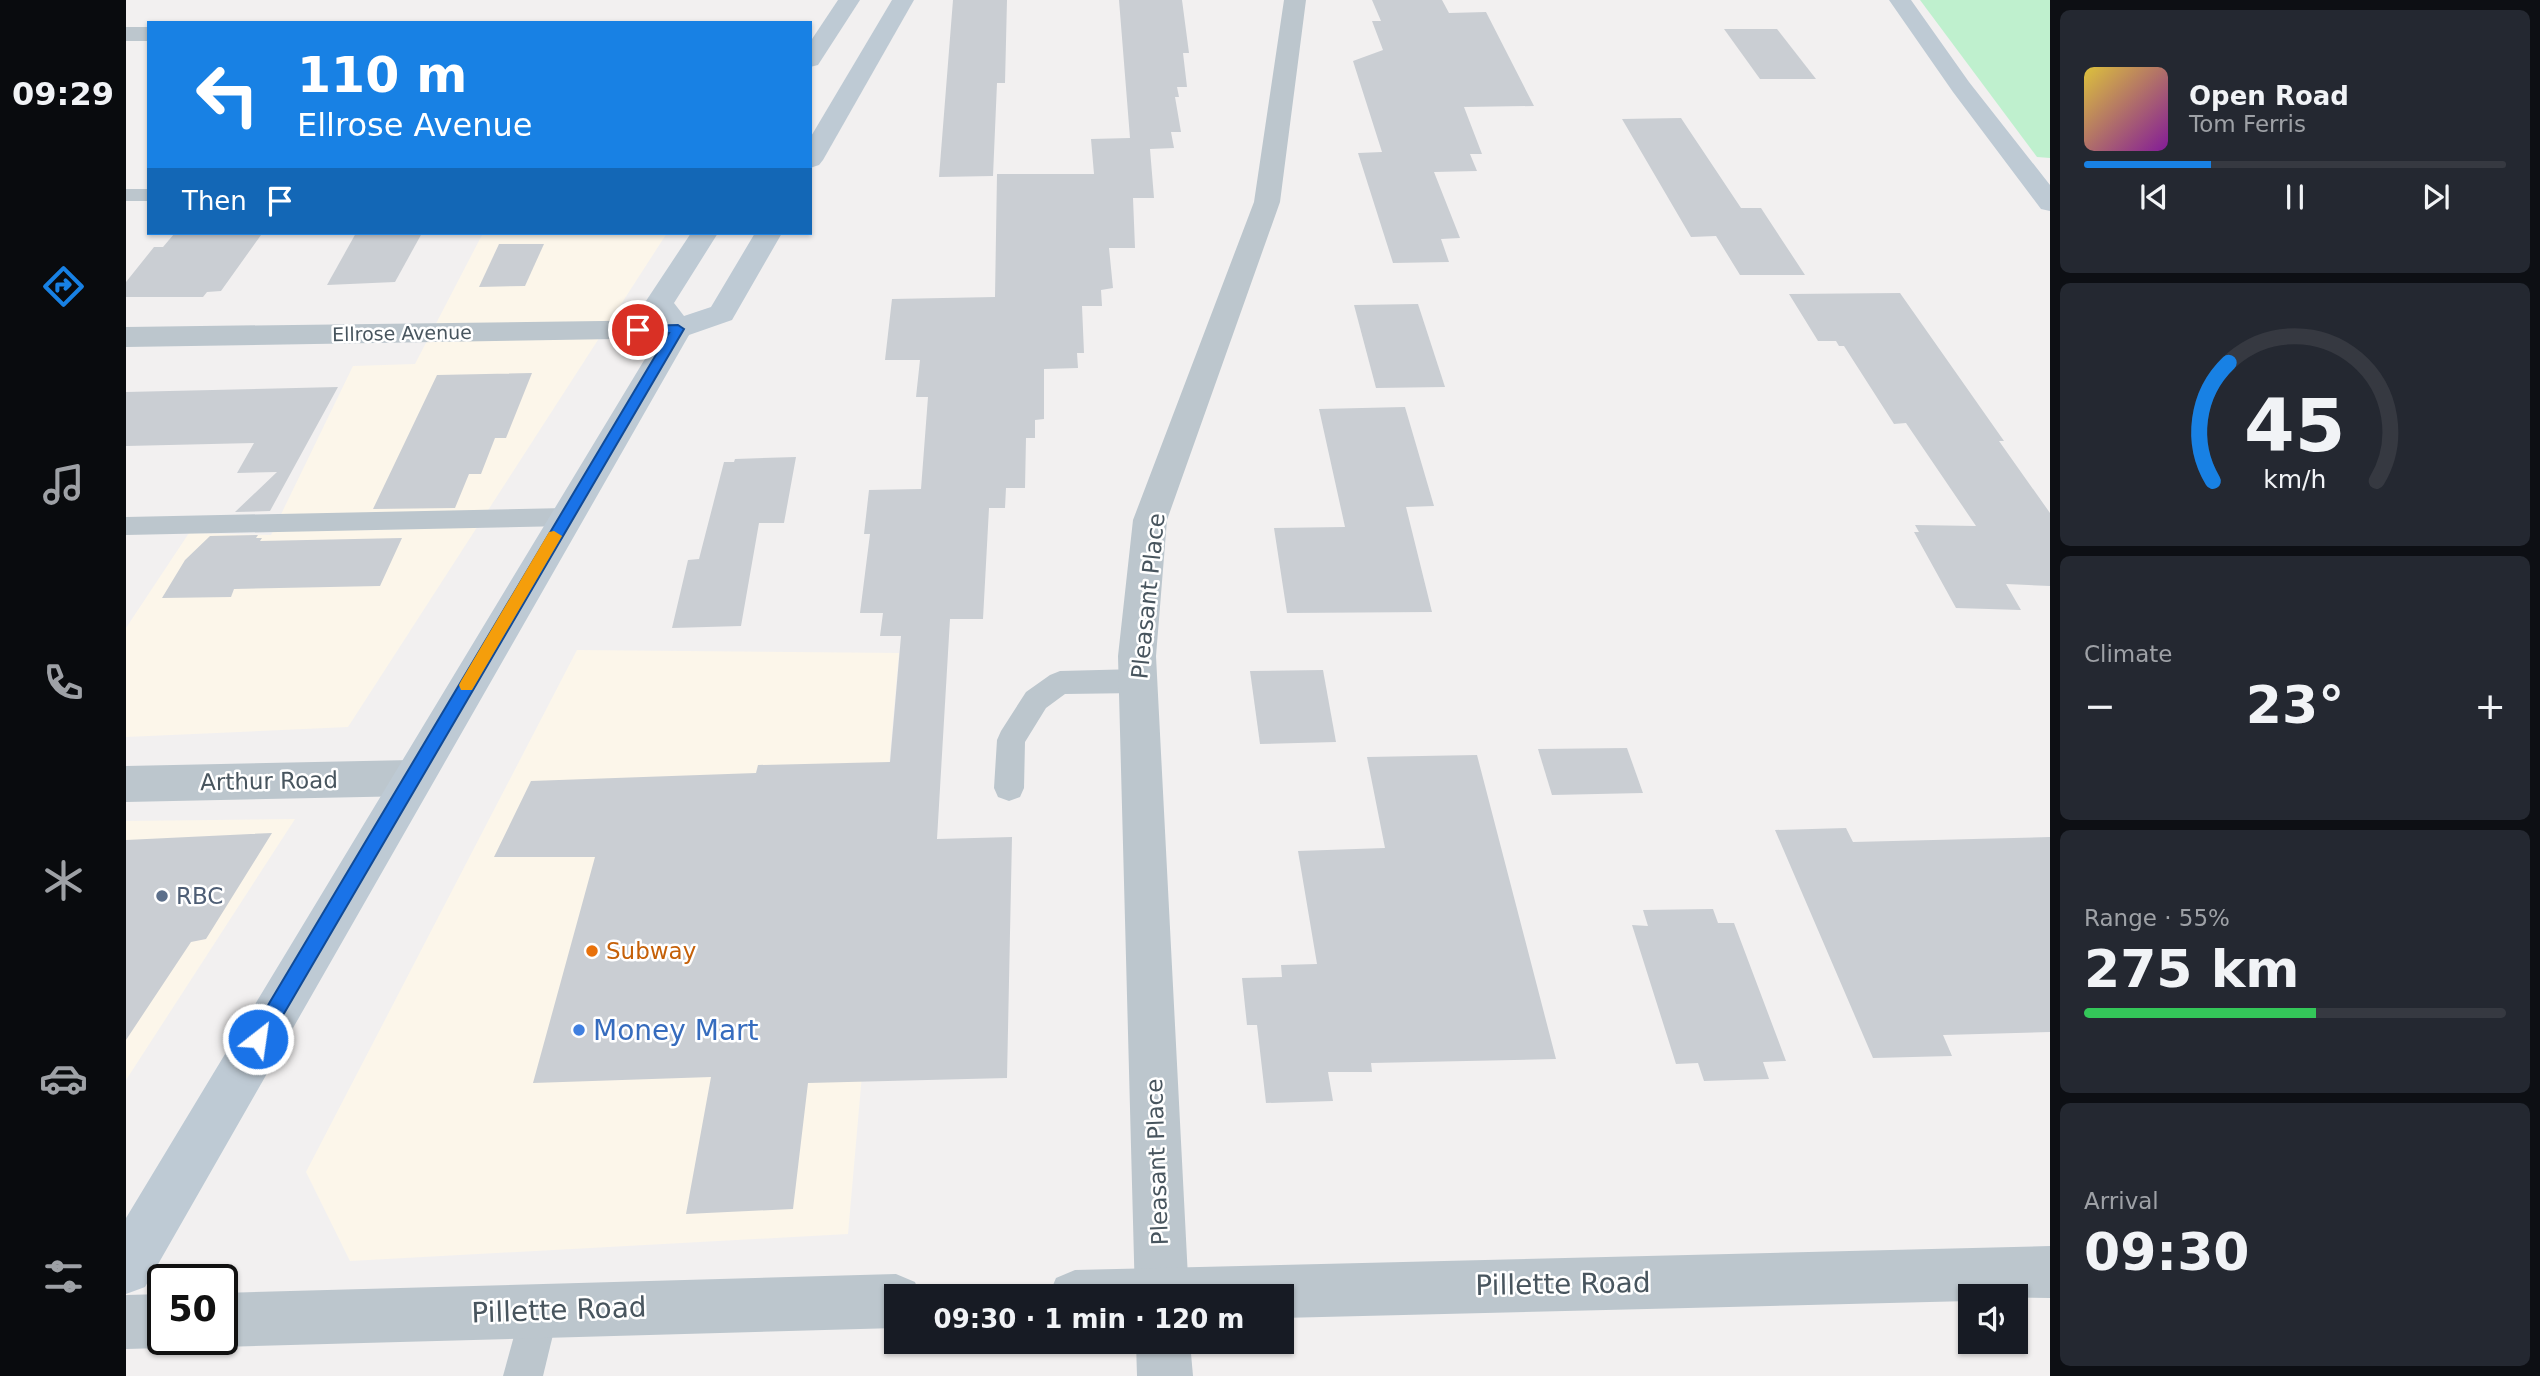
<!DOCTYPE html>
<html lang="en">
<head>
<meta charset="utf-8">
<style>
	:root { --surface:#171b24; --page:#242831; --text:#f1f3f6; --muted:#9ea1a6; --line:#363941; --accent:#1881e4 }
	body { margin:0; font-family:"DejaVu Sans",sans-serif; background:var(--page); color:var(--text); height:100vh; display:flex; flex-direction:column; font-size:26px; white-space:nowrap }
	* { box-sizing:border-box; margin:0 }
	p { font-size:23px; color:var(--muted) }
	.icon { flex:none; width:38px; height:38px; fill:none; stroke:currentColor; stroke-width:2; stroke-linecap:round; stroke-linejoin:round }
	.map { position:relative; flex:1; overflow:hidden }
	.sheet { display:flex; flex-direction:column; gap:10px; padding:10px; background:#0d0f14; width:490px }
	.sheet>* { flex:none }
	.top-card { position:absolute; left:21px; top:21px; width:665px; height:214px; border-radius:0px; box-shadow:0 2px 5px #0004; background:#1881e4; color:#fff; overflow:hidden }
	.tools { position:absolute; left:1832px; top:1284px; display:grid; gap:14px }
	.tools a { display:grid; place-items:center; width:70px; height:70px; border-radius:0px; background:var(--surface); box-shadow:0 2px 5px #0004; font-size:35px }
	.speed { position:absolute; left:21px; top:1264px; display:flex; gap:14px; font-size:35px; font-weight:700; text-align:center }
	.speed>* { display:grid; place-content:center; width:91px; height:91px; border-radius:50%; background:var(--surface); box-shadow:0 2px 5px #0004; line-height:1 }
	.speed .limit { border:4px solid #111; border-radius:10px; background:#fff; color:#111 }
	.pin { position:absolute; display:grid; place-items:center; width:60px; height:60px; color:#fff; margin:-30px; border:4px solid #fff; border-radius:50%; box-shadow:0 2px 7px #0007 }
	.me { position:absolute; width:77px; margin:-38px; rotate:30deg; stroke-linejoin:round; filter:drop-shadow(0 0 5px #0008) }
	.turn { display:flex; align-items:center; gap:24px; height:147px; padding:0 35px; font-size:32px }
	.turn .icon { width:91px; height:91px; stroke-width:2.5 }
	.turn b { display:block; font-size:49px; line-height:60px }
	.then { display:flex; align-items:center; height:66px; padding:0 35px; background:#0003; gap:14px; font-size:26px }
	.big { font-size:52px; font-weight:800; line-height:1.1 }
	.sheet .widget { flex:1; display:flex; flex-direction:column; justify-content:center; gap:10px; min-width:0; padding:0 24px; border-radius:10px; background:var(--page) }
	.sheet .dial { align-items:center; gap:0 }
	.dial svg { height:182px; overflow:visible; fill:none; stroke:var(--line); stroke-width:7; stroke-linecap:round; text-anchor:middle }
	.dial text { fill:var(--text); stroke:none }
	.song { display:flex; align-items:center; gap:21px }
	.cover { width:84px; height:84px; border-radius:10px; background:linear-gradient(135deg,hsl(50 70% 55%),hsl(290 70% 35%)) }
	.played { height:7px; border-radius:4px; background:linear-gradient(90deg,var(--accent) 30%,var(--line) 30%) }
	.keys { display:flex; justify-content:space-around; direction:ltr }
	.heat { display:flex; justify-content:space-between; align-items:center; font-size:38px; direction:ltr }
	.charge { height:10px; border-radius:5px; background:linear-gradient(90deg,#34c759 55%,var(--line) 0) }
	.trip { position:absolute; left:758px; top:1284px; width:410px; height:70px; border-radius:0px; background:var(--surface); box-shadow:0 2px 5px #0004; font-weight:800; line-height:70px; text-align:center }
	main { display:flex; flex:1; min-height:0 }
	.tab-bar { display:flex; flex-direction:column; width:126px; justify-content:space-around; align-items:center; background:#090b0e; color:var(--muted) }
	.tab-bar .icon { width:49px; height:49px }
	.tab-bar .selected { color:var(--accent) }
	.tab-bar b { font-size:32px; color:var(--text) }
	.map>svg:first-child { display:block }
	.commercial { fill:#fcf6ea }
	.green { fill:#bff0ce }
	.building { fill:#caced3 }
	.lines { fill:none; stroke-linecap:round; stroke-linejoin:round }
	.service { fill:#bcc6cd; fill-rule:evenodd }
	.minor { fill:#bcc6cd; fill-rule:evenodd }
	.tertiary { fill:#bcc6cd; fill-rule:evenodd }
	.secondary { fill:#becad4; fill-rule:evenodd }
	.route { fill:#1a73e8; stroke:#114b97; stroke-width:2 }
	.slow { fill:#f59e0b }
	.service-dot { fill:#5c6f8a; stroke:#fff; stroke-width:2.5 }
	.food-dot { fill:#e8710a; stroke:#fff; stroke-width:2.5 }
	.shop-dot { fill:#3f7fe0; stroke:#fff; stroke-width:2.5 }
	.labels { text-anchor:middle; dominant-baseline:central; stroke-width:5; stroke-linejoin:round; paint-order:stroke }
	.far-street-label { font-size:19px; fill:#48555e; stroke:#fff }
	.street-label { font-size:23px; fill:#48555e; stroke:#fff }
	.service-label { font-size:23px; fill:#4e5e75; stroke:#fff; text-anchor:start }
	.food-label { font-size:23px; fill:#c56008; stroke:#fff; text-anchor:start }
	.near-shop-label { font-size:28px; fill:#366cbe; stroke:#fff; text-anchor:start }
	.near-street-label { font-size:28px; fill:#48555e; stroke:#fff }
</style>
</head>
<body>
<main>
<nav class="tab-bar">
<b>09:29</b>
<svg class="icon selected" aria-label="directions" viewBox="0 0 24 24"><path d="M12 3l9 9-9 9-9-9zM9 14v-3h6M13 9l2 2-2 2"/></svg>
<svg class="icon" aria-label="music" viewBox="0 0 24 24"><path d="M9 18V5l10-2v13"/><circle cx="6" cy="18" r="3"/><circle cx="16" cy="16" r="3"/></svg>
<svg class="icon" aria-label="phone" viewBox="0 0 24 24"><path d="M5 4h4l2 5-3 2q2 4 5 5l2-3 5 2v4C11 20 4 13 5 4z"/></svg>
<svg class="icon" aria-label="climate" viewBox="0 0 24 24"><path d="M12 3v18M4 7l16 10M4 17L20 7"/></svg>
<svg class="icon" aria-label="car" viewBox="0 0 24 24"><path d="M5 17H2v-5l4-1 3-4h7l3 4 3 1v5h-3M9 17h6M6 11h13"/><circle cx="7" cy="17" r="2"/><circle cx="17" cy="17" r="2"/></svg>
<svg class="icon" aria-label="filters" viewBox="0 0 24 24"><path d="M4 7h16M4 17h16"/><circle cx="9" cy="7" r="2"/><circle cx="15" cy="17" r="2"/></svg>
</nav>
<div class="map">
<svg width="1924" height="1376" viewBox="0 0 1924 1376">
	<rect width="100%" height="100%" fill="#f2f0f0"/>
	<g class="commercial">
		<polygon points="357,233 541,233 222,727 0,737 0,628 63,533 145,535 227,366 289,364"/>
		<polygon points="451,650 773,653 722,1234 224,1261 180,1172"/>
		<polygon points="169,819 0,1080 0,821"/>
	</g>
	<polygon class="green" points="1794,0 1924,0 1924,158 1911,157"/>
	<g class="building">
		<polygon points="827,0 881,0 879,83 871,83 867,176 813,177"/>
		<polygon points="993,0 1056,0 1063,53 1057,53 1061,87 1051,87 1053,97 1049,97 1055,132 1045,132 1048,148 1024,149 1028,198 1007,198 1009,248 983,248 987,288 975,290 976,306 956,306 958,353 951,353 952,368 918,369 918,419 909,420 909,438 900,438 899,488 880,488 879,508 863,508 857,619 824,619 811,839 886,837 881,1078 682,1083 667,1209 560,1214 585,1077 407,1083 469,857 368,857 405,781 630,773 632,765 764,762 775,636 754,636 757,613 734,613 744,534 738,534 743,490 795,489 802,397 790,397 794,360 759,360 766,299 869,297 871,174 968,174 965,139 1004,138"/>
		<polygon points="1246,0 1316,0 1323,13 1360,12 1408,106 1338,107 1356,154 1344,154 1351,171 1308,172 1334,238 1315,239 1323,262 1267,263 1232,153 1256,152 1227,61 1257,50 1246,21 1255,21"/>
		<polygon points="1598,29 1651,29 1690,79 1634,79"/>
		<polygon points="1555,118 1615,208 1635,208 1679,275 1614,275 1590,236 1565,237 1496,119"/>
		<polygon points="230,233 296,233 269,282 201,285"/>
		<polygon points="48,234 135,235 95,291 81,292 77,297 0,297 0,282 28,247 37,247"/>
		<polygon points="373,244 418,244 399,286 353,287"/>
		<polygon points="1774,293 1878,441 1873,441 1924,513 1924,586 1880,584 1895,610 1830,608 1788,532 1793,532 1789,525 1850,526 1780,423 1768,424 1718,346 1713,346 1710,341 1692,341 1663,294"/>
		<polygon points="1292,304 1319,387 1250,388 1228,305"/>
		<polygon points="406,373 380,438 369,438 355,474 343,474 329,508 247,509 311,375"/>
		<polygon points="212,387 144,511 109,512 151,472 111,473 128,443 0,446 0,392"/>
		<polygon points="1279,407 1308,506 1280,507 1306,612 1161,613 1148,528 1219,527 1193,409"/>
		<polygon points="670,457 658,523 633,523 615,626 546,628 562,560 573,559 598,462 608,462 609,459"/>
		<polygon points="132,535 130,538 136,538 134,541 276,538 254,586 108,589 105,597 36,598 59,560 84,536"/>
		<polygon points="1197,670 1210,742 1134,744 1124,671"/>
		<polygon points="1501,748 1517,793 1426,795 1412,749"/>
		<polygon points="1351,755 1430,1059 1245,1063 1246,1072 1202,1072 1207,1101 1140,1103 1131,1025 1121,1025 1116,978 1156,977 1155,965 1191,964 1172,851 1259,848 1241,757"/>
		<polygon points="1720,828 1727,842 1924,837 1924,1032 1817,1035 1826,1056 1747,1058 1649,830"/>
		<polygon points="146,833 80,939 65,942 0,1040 0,840"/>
		<polygon points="1587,909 1592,923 1608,923 1660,1061 1637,1062 1643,1079 1578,1081 1572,1063 1550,1064 1506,925 1522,926 1517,910"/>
	</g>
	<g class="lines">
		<g class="service">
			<rect x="0" y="189" width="23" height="12"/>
			<polygon points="440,508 449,510 452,517 449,524 440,526 0,535 0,517"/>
			<polygon points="1012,669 1022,673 1026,681 1022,689 1012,693 939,694 920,708 899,742 898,788 894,797 883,801 872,797 868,788 871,740 875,731 900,692 924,675 934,671"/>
			<polygon points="413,1290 427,1296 433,1310 417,1376 377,1376 399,1296"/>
		</g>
		<g class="minor">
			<polygon points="1158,0 1180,0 1154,202 1041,520 1030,656 1063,1297 1009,1297 992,656 1007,520 1128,202"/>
			<rect x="0" y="27" width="23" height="14"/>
			<polygon points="552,320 562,322 567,329 562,336 552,338 0,347 0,327"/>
			<polygon points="286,760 300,765 306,778 300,791 286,796 0,802 0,766"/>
			<polygon points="1010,1342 1064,1342 1067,1376 1011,1376"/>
		</g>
		<g class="tertiary">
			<polygon points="1924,1246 1924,1298 1844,1297 1844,1301 1155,1318 1155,1297 922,1297 930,1278 949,1270"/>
			<polygon points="770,1274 789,1282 795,1297 770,1297 770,1328 96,1347 77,1339 96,1339 96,1293"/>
			<polygon points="37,1294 37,1339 56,1340 37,1348 0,1349 0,1295"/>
		</g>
		<g class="secondary">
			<polygon points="712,0 734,0 692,65 684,67 684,42"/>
			<polygon points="766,0 788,0 697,160 693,165 684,168 684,138"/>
			<polygon points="1763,0 1785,0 1843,82 1924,185 1924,211 1915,209 1827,92"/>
			<polygon points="565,233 592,233 548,303 558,316 585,307 629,233 656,233 606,320 563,335 19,1287 0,1294 0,1218 537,329 518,304"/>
		</g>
	</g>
	<polygon class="route" points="552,325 558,329 139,1046 132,1049 126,1046 123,1039 126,1032 543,333 512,333 506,330 512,326"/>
	<polygon class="slow" points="428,531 436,536 346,690 335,690 333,685 335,681 423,532"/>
	<circle class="service-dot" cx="36" cy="896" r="7"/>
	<circle class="food-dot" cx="466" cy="951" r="7"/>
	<circle class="shop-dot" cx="453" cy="1030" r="7"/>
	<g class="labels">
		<g class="far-street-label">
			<text transform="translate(276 333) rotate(-1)">Ellrose Avenue</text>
		</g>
		<g class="street-label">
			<text transform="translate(1022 596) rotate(-84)">Pleasant Place</text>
			<text transform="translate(143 781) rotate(-1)">Arthur Road</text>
			<text transform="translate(1031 1162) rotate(-92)">Pleasant Place</text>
		</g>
		<g class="service-label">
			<text x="50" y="896">RBC</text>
		</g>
		<g class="food-label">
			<text x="480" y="951">Subway</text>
		</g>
		<g class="near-shop-label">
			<text x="467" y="1030">Money Mart</text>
		</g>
		<g class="near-street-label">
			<text transform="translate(1437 1284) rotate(-1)">Pillette Road</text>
			<text transform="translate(433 1310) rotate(-2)">Pillette Road</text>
		</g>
	</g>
</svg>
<div class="tools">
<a><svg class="icon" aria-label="sound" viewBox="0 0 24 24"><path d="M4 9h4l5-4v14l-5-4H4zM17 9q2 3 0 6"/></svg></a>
</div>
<div class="speed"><div class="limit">50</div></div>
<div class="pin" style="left:512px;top:330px;background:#d93025"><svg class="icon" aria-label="arrive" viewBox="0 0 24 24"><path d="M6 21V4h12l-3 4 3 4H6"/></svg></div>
<svg class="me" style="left:132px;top:1039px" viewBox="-20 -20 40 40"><circle r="17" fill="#1a73e8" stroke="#fff" stroke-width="3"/><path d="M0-11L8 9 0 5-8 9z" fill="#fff"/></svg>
<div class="trip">09:30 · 1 min · 120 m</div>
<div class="top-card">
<div class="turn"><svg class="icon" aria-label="left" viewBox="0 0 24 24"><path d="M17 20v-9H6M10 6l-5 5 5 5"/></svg><div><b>110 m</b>Ellrose Avenue</div></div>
<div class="then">Then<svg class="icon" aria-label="arrive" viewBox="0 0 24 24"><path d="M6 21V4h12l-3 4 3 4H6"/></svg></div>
</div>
</div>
<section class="sheet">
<div class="widget">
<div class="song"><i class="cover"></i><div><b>Open Road</b><p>Tom Ferris</p></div></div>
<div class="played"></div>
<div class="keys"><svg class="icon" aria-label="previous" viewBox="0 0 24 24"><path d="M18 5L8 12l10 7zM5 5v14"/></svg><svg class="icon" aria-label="pause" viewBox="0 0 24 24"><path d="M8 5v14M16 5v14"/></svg><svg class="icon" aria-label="next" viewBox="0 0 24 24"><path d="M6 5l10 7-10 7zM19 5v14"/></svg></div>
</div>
<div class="widget dial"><svg viewBox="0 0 100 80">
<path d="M14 69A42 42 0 1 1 86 69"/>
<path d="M14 69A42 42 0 0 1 21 17" stroke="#1881e4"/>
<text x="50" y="56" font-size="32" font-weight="700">45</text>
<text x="50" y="72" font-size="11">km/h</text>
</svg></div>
<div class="widget"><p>Climate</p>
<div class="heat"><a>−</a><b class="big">23°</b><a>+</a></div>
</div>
<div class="widget"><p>Range · 55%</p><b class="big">275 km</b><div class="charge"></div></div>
<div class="widget"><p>Arrival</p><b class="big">09:30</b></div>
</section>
</main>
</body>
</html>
